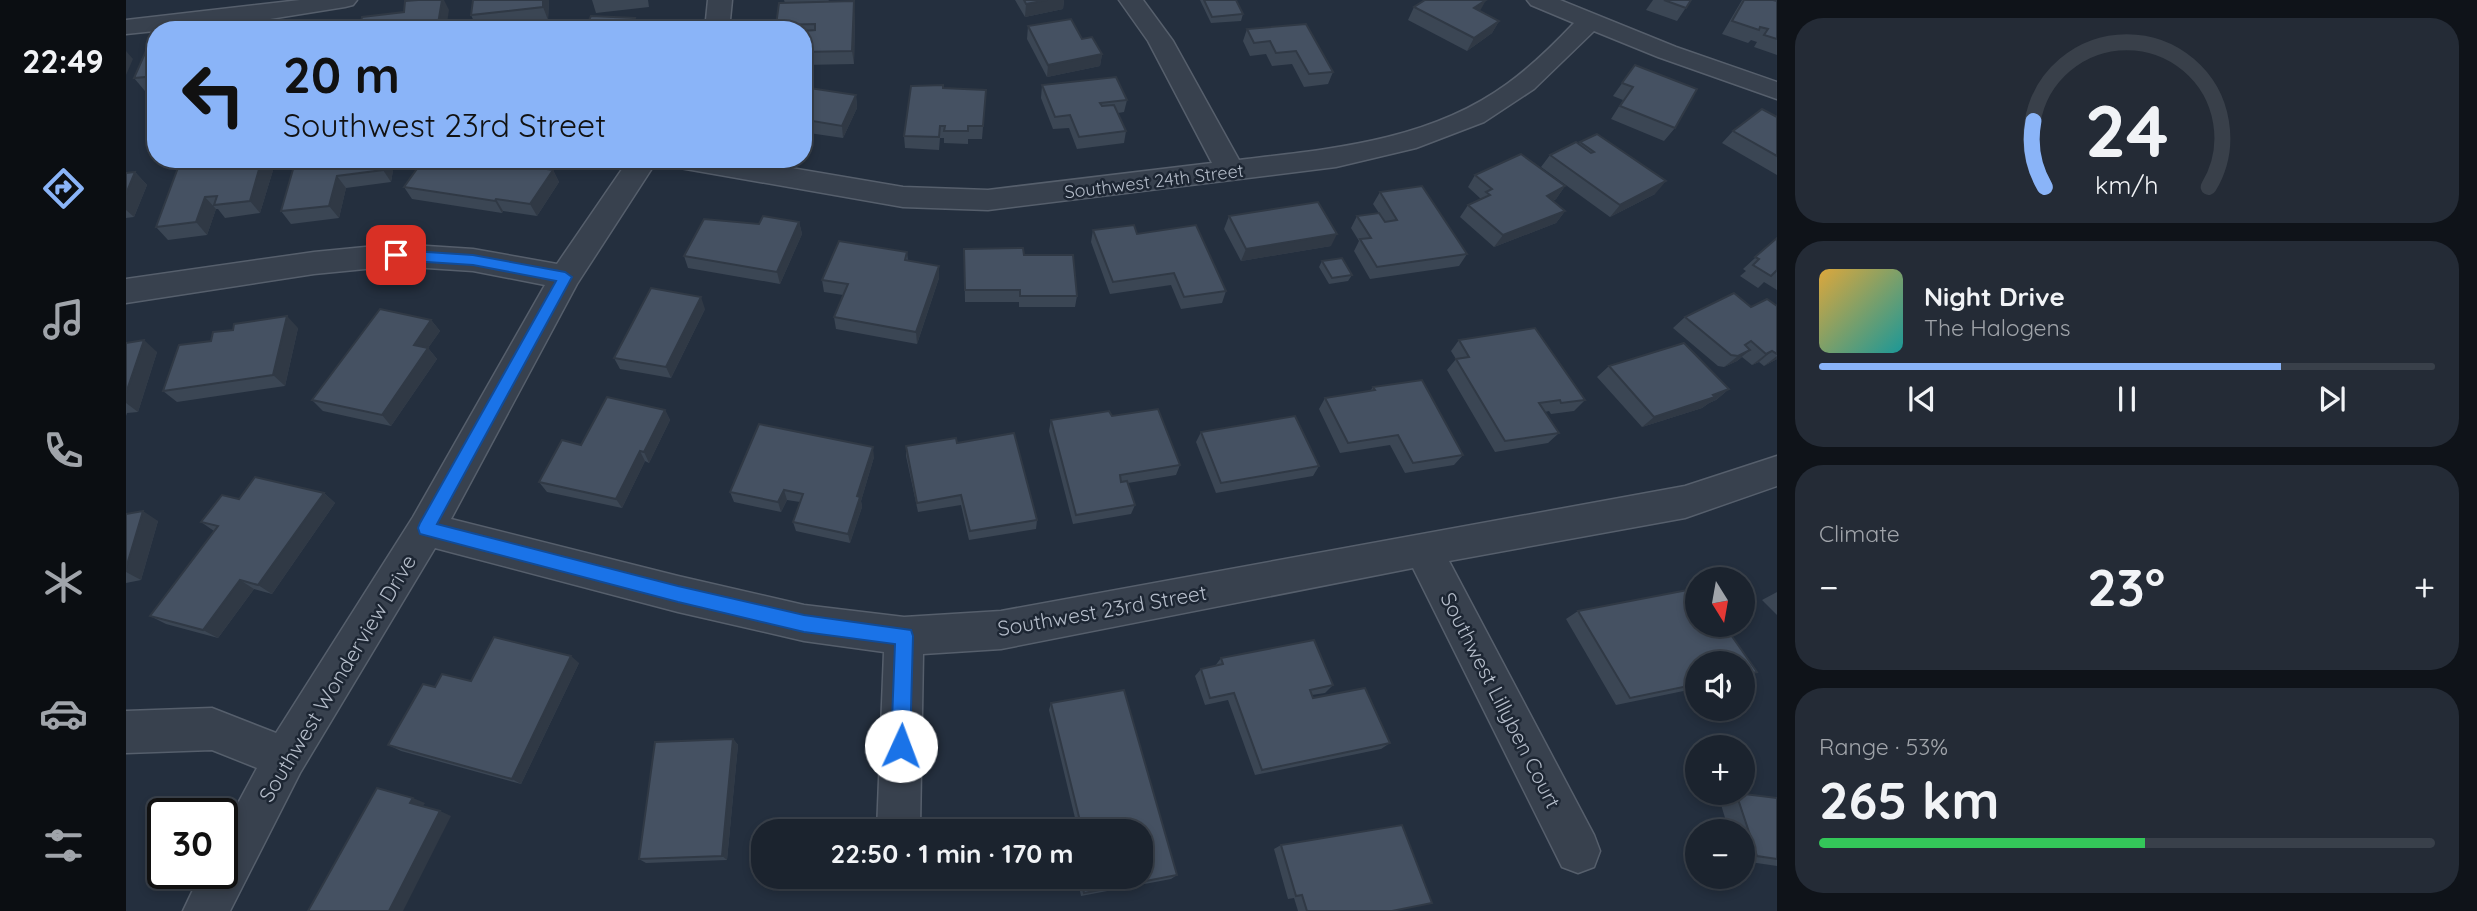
<!DOCTYPE html>
<html lang="en">
<head>
<meta charset="utf-8">
<style>
	:root { --surface:#1b232e; --page:#242b36; --text:#f1f3f6; --muted:#a0a4aa; --line:#39404a; --accent:#8ab4f8 }
	body { margin:0; font-family:Quicksand,sans-serif; background:var(--page); color:var(--text); height:100vh; display:flex; flex-direction:column; font-size:26px; white-space:nowrap }
	* { box-sizing:border-box; margin:0 }
	p { font-size:23px; color:var(--muted) }
	.icon { flex:none; width:38px; height:38px; fill:none; stroke:currentColor; stroke-width:2; stroke-linecap:round; stroke-linejoin:round }
	.map { position:relative; flex:1; overflow:hidden }
	.sheet { display:flex; flex-direction:column; gap:18px; padding:18px; background:#0f1319; width:700px }
	.sheet>* { flex:none }
	.banner { position:absolute; left:21px; top:21px; width:665px; height:147px; border-radius:28px; box-shadow:0 4px 10px #0003,0 0 0 2px var(--line); background:#8ab4f8; color:#111; overflow:hidden }
	.needle { width:46px; rotate:169deg }
	.tools { position:absolute; left:1559px; top:567px; display:grid; gap:14px }
	.tools a { display:grid; place-items:center; width:70px; height:70px; border-radius:50%; background:var(--surface); box-shadow:0 4px 10px #0003,0 0 0 2px var(--line); font-size:35px }
	.speed { position:absolute; left:21px; top:798px; display:flex; gap:14px; font-size:35px; font-weight:700; text-align:center }
	.speed>* { display:grid; place-content:center; width:91px; height:91px; border-radius:50%; background:var(--surface); box-shadow:0 4px 10px #0003,0 0 0 2px var(--line); line-height:1 }
	.speed .limit { border:4px solid #111; border-radius:10px; background:#fff; color:#111 }
	.pin { position:absolute; display:grid; place-items:center; width:60px; height:60px; color:#fff; margin:-30px; border-radius:14px; box-shadow:0 4px 10px #0006 }
	.me { position:absolute; width:77px; margin:-38px; rotate:2deg; stroke-linejoin:round; filter:drop-shadow(0 0 5px #0008) }
	.turn { display:flex; align-items:center; gap:24px; height:147px; padding:0 21px; font-size:32px }
	.turn .icon { width:91px; height:91px; stroke-width:2.5 }
	.turn b { display:block; font-size:49px; line-height:60px }
	.big { font-size:52px; font-weight:800; line-height:1.1 }
	.sheet .tile { flex:1; display:flex; flex-direction:column; justify-content:center; gap:10px; min-width:0; padding:0 24px; border-radius:28px; background:var(--page) }
	.sheet .dial { align-items:center; gap:0 }
	.dial svg { height:182px; overflow:visible; fill:none; stroke:var(--line); stroke-width:7; stroke-linecap:round; text-anchor:middle }
	.dial text { fill:var(--text); stroke:none }
	.song { display:flex; align-items:center; gap:21px }
	.cover { width:84px; height:84px; border-radius:10px; background:linear-gradient(135deg,hsl(40 70% 55%),hsl(180 70% 35%)) }
	.played { height:7px; border-radius:4px; background:linear-gradient(90deg,var(--accent) 75%,var(--line) 75%) }
	.keys { display:flex; justify-content:space-around; direction:ltr }
	.heat { display:flex; justify-content:space-between; align-items:center; font-size:38px; direction:ltr }
	.charge { height:10px; border-radius:5px; background:linear-gradient(90deg,#34c759 53%,var(--line) 0) }
	.trip { position:absolute; left:625px; top:819px; width:402px; height:70px; border-radius:28px; background:var(--surface); box-shadow:0 4px 10px #0003,0 0 0 2px var(--line); font-weight:800; line-height:70px; text-align:center }
	main { display:flex; flex:1; min-height:0 }
	.tabs { display:flex; flex-direction:column; width:126px; justify-content:space-around; align-items:center; background:#0b0e12; color:var(--muted) }
	.tabs .icon { width:49px; height:49px }
	.tabs .current { color:var(--accent) }
	.tabs b { font-size:32px; color:var(--text) }
	.map>svg:first-child { display:block }
	.lines { fill:none; stroke-linecap:round; stroke-linejoin:round }
	.minor-casing { stroke:#565f6c; stroke-width:3 }
	.minor { fill:#38414e; fill-rule:evenodd }
	.wall { fill:#3b4654 }
	.shaded-wall { fill:#303945 }
	.building { fill:#455162; stroke:#303945; stroke-width:2 }
	.route { fill:#1a73e8; stroke:#114b97; stroke-width:2 }
	.labels { text-anchor:middle; dominant-baseline:central; stroke-width:5; stroke-linejoin:round; paint-order:stroke }
	.far-street-label { font-size:18px; fill:#b4bcc9; stroke:#1d2633 }
	.street-label { font-size:21px; fill:#b4bcc9; stroke:#1d2633 }
</style>
</head>
<body>
<main>
<nav class="tabs">
<b>22:49</b>
<svg class="icon current" aria-label="directions" viewBox="0 0 24 24"><path d="M12 3l9 9-9 9-9-9zM9 14v-3h6M13 9l2 2-2 2"/></svg>
<svg class="icon" aria-label="music" viewBox="0 0 24 24"><path d="M9 18V5l10-2v13"/><circle cx="6" cy="18" r="3"/><circle cx="16" cy="16" r="3"/></svg>
<svg class="icon" aria-label="phone" viewBox="0 0 24 24"><path d="M5 4h4l2 5-3 2q2 4 5 5l2-3 5 2v4C11 20 4 13 5 4z"/></svg>
<svg class="icon" aria-label="climate" viewBox="0 0 24 24"><path d="M12 3v18M4 7l16 10M4 17L20 7"/></svg>
<svg class="icon" aria-label="car" viewBox="0 0 24 24"><path d="M5 17H2v-5l4-1 3-4h7l3 4 3 1v5h-3M9 17h6M6 11h13"/><circle cx="7" cy="17" r="2"/><circle cx="17" cy="17" r="2"/></svg>
<svg class="icon" aria-label="filters" viewBox="0 0 24 24"><path d="M4 7h16M4 17h16"/><circle cx="9" cy="7" r="2"/><circle cx="15" cy="17" r="2"/></svg>
</nav>
<div class="map">
<svg width="1651" height="911" viewBox="0 0 1651 911">
	<rect width="100%" height="100%" fill="#242f3e"/>
	<g class="lines">
		<g class="minor-casing">
			<g id="minor">
				<polygon points="174,0 231,0 227,5 219,7 144,19 0,34 0,20"/>
				<polygon points="582,0 606,0 603,30 579,30"/>
				<path d="M993,0H1017L1047,41L1113,160C1205,149 1303,141 1381,84C1406,66 1427,45 1448,23L1405,5L1401,0H1434L1550,47L1651,82V99L1532,57L1468,31L1408,89L1358,122L1290,148L1210,167L862,210L777,207L554,168L544,166L540,159H612L777,187L862,190L1086,163L1022,41Z"/>
				<polygon points="503,159 532,159 451,284 325,519 552,576 678,605 778,617 875,611 1559,486 1651,456 1651,486 1559,518 1323,561 1468,835 1474,851 1468,867 1452,873 1436,867 1287,568 875,649 797,654 794,829 793,831 751,831 758,652 678,641 552,612 309,548 174,773 104,911 57,911 75,873 96,873 96,833 131,768 86,750 0,753 0,711 86,708 150,733 287,517 419,285 347,271 270,266 188,274 0,303 0,279 188,252 270,244 347,249 431,264"/>
			</g>
		</g>
		<use href="#minor" class="minor"/>
	</g>
	<g class="wall">
		<polygon points="423,0 422,20 351,28 345,15"/>
		<polygon points="466,0 522,0 523,7 470,13"/>
		<polygon points="658,0 703,0 702,2 729,14 728,64 677,65 677,30 651,30 650,25 659,3"/>
		<polygon points="889,0 938,0 937,9 899,17"/>
		<polygon points="1074,0 1110,0 1117,14 1115,21 1085,23"/>
		<polygon points="1527,0 1565,0 1551,21 1520,10"/>
		<polygon points="1616,0 1647,0 1651,1 1651,55 1628,47 1631,42 1625,40 1622,43 1596,34"/>
		<polygon points="1288,7 1354,11 1373,21 1366,33 1341,51 1282,20"/>
		<polygon points="1180,24 1207,72 1202,84 1178,87 1166,64 1146,66 1140,54 1124,56 1117,41 1121,29"/>
		<polygon points="902,26 976,54 974,66 921,77 901,39"/>
		<polygon points="30,43 30,90 19,91 8,78"/>
		<polygon points="1509,65 1549,128 1538,141 1485,119 1497,100 1487,96"/>
		<polygon points="916,85 1001,100 998,112 992,113 1000,131 998,143 951,149 943,128 927,129 915,98"/>
		<polygon points="677,87 730,95 731,108 717,138 683,133 681,136 677,136"/>
		<polygon points="817,88 860,90 856,139 842,139 842,144 818,143 818,138 814,138 813,150 779,148 778,136"/>
		<polygon points="1651,117 1651,175 1596,143 1607,131"/>
		<polygon points="1454,142 1529,194 1484,217 1415,167 1424,155 1452,144"/>
		<polygon points="170,159 269,159 265,182 220,188 213,218 165,224 155,211"/>
		<polygon points="53,165 148,167 134,213 99,218 92,209 90,209 81,235 42,240 30,227"/>
		<polygon points="427,170 433,182 411,216 377,211 376,213 286,199 278,187"/>
		<polygon points="9,172 21,185 8,217 0,218 0,173"/>
		<polygon points="1349,175 1439,186 1430,199 1427,201 1439,211 1430,223 1368,247 1334,217 1342,205 1355,199 1342,187"/>
		<polygon points="1254,192 1341,254 1333,266 1244,279 1228,251 1233,241 1225,228 1231,216 1253,213 1247,204"/>
		<polygon points="1103,216 1205,246 1115,261 1098,229"/>
		<polygon points="673,222 676,234 654,284 562,268 558,256"/>
		<polygon points="967,230 1011,234 1100,291 1096,303 1055,309 1045,285 984,294 965,242"/>
		<polygon points="1651,238 1651,290 1638,282 1632,288 1614,276 1620,271 1617,269"/>
		<polygon points="838,249 898,255 951,296 949,307 893,307 893,302 839,302"/>
		<polygon points="781,252 782,261 813,278 791,344 710,329 708,317 717,295 698,292 696,280"/>
		<polygon points="1196,261 1226,275 1222,281 1203,284 1193,267"/>
		<polygon points="1651,306 1651,359 1638,366 1633,362 1626,365 1616,357 1611,361 1598,367 1592,366 1547,328 1559,317 1625,307"/>
		<polygon points="579,309 545,378 494,369 488,358"/>
		<polygon points="305,320 314,331 302,348 311,359 265,426 197,411 186,400"/>
		<polygon points="172,328 159,386 51,402 37,391"/>
		<polygon points="1333,340 1459,400 1448,411 1425,414 1423,411 1419,412 1433,433 1422,443 1369,452 1321,370 1330,359 1325,351"/>
		<polygon points="0,343 31,352 12,412 1,413 0,416"/>
		<polygon points="1483,366 1603,389 1590,400 1583,403 1576,408 1516,427 1471,377"/>
		<polygon points="1247,387 1337,455 1328,465 1279,473 1264,445 1214,453 1193,409 1199,398 1244,391"/>
		<polygon points="539,410 544,420 523,463 519,461 496,508 421,492 413,482 455,445"/>
		<polygon points="986,416 1054,465 1050,475 1002,483 1009,505 1005,514 947,524 923,431 925,420"/>
		<polygon points="1075,432 1193,466 1187,476 1090,493 1070,442"/>
		<polygon points="831,443 911,520 910,529 843,540 835,505 792,512 780,456 780,446"/>
		<polygon points="748,457 735,501 736,507 724,543 670,531 667,522 674,502 661,500 655,512 608,502 604,492"/>
		<polygon points="198,493 209,503 146,594 128,589 92,638 40,624 24,616 88,531 75,522"/>
		<polygon points="0,514 32,521 15,580 0,583"/>
		<polygon points="1572,588 1572,625 1598,625 1631,672 1617,678 1617,663 1572,663 1572,688 1490,705 1440,619 1452,611"/>
		<polygon points="1651,592 1651,615 1636,600"/>
		<polygon points="1095,658 1207,685 1199,693 1186,695 1187,698 1264,743 1255,749 1129,775 1102,700 1079,705 1069,676 1075,669 1089,666"/>
		<polygon points="453,663 395,784 275,751 262,745 345,681"/>
		<polygon points="925,703 1051,875 1045,879 955,896 951,877 1015,877 1015,831 940,831 939,828 942,824 950,822 923,710"/>
		<polygon points="607,739 612,745 601,860 520,863 513,859"/>
		<polygon points="1611,793 1651,798 1651,866 1617,861 1617,831 1603,831 1593,798"/>
		<polygon points="1155,845 1306,903 1266,911 1172,911 1168,898 1162,899 1148,849"/>
	</g>
	<g class="shaded-wall">
		<polygon points="316,0 318,0 323,10 320,30 311,30"/>
		<polygon points="417,0 423,0 422,20 417,7"/>
		<polygon points="921,0 938,0 937,9 899,17 900,4"/>
		<polygon points="1360,0 1353,13 1348,8"/>
		<polygon points="728,1 729,14 728,64 726,51"/>
		<polygon points="509,18 513,30 504,30"/>
		<polygon points="1373,21 1366,33 1341,51 1348,38"/>
		<polygon points="212,22 216,30 210,30"/>
		<polygon points="0,51 7,59 0,75"/>
		<polygon points="976,54 974,66 921,77 922,65"/>
		<polygon points="730,95 731,108 717,138 716,126"/>
		<polygon points="681,120 683,133 681,136 679,124"/>
		<polygon points="136,159 142,159 148,167 134,213 124,201"/>
		<polygon points="259,159 269,159 265,182 257,170"/>
		<polygon points="427,170 433,182 411,216 404,204"/>
		<polygon points="9,172 21,185 8,217 0,210 0,194"/>
		<polygon points="211,176 220,188 213,218 203,206"/>
		<polygon points="1540,181 1529,194 1484,217 1494,205"/>
		<polygon points="1439,186 1430,199 1412,208 1421,196"/>
		<polygon points="79,197 90,209 81,235 70,222"/>
		<polygon points="370,199 377,211 376,213 369,201"/>
		<polygon points="1439,211 1430,223 1368,247 1377,235"/>
		<polygon points="673,222 676,234 654,284 651,272"/>
		<polygon points="1211,234 1205,246 1115,261 1120,249"/>
		<polygon points="813,266 813,278 791,344 790,332"/>
		<polygon points="575,297 579,309 545,378 540,367"/>
		<polygon points="161,316 172,328 159,386 147,375"/>
		<polygon points="305,320 314,331 302,348 311,359 265,426 256,415 288,345"/>
		<polygon points="18,340 31,352 12,412 0,403 0,393"/>
		<polygon points="1624,350 1611,361 1598,367 1612,356"/>
		<polygon points="1646,351 1633,362 1626,365 1640,354"/>
		<polygon points="1651,356 1651,359 1638,366"/>
		<polygon points="1603,389 1590,400 1583,403 1576,408 1516,427 1528,417"/>
		<polygon points="539,410 544,420 523,463 518,452"/>
		<polygon points="747,447 748,457 735,501 736,507 724,543 722,534 731,496"/>
		<polygon points="514,451 519,461 496,508 490,499"/>
		<polygon points="658,490 661,500 655,512 652,502"/>
		<polygon points="198,493 209,503 146,594 132,585"/>
		<polygon points="17,511 32,521 15,580 0,572 0,568"/>
		<polygon points="114,580 128,589 92,638 77,630"/>
		<polygon points="445,656 453,663 395,784 386,779"/>
		<polygon points="607,739 612,745 601,860 596,856"/>
		<polygon points="287,798 299,803 296,808 284,803"/>
		<polygon points="314,811 325,816 277,911 263,911"/>
	</g>
	<g class="building">
		<polygon points="292,0 316,0 311,30 233,30 236,17 278,12 279,1"/>
		<polygon points="347,0 417,0 417,7 345,15"/>
		<polygon points="898,0 921,0 900,4"/>
		<polygon points="1078,0 1110,0 1117,14 1086,17"/>
		<polygon points="1299,0 1360,0 1348,8 1373,21 1348,38 1288,7"/>
		<polygon points="1538,0 1565,0 1560,8"/>
		<polygon points="1618,0 1647,0 1651,1 1651,39 1638,35 1642,29 1634,27 1633,30 1606,21"/>
		<polygon points="728,1 726,51 677,52 677,31 689,30 689,24 650,25 653,3"/>
		<polygon points="465,16 509,18 504,30 458,30"/>
		<polygon points="945,19 956,39 966,37 976,54 922,65 902,26"/>
		<polygon points="212,22 210,30 146,30"/>
		<polygon points="1180,24 1207,72 1183,74 1170,51 1150,53 1144,41 1128,43 1121,29"/>
		<polygon points="30,43 30,76 8,78 23,44"/>
		<polygon points="1509,65 1571,89 1549,128 1494,106 1507,87 1496,83"/>
		<polygon points="990,77 1001,100 974,103 976,106 988,105 1000,131 953,137 944,115 929,117 916,85"/>
		<polygon points="817,85 817,88 860,90 857,126 842,126 842,131 818,131 819,126 814,126 813,137 778,136 785,86"/>
		<polygon points="677,87 730,95 716,126 681,120 679,124 677,124"/>
		<polygon points="1636,109 1651,117 1651,156 1607,131"/>
		<polygon points="1471,134 1540,181 1494,205 1424,155 1450,142 1465,153 1468,152 1454,142"/>
		<polygon points="1395,154 1439,186 1421,196 1439,211 1377,235 1342,205 1364,195 1360,192 1366,189 1349,175"/>
		<polygon points="98,159 136,159 124,201 88,205 91,196 79,197 70,222 30,227 53,165"/>
		<polygon points="170,159 259,159 257,170 211,176 203,206 155,211"/>
		<polygon points="298,159 357,159 427,170 404,204 370,199 369,201 278,187"/>
		<polygon points="9,172 0,194 0,173"/>
		<polygon points="1296,186 1341,254 1251,267 1234,239 1245,238 1231,216 1253,213 1259,222 1271,220 1254,192"/>
		<polygon points="1192,202 1211,234 1120,249 1103,216"/>
		<polygon points="637,216 673,222 651,272 558,256 578,219 633,224"/>
		<polygon points="1008,225 1011,234 1070,225 1100,291 1058,297 1048,273 987,282 967,230"/>
		<polygon points="1651,238 1651,270 1645,276 1627,265 1633,259 1629,257"/>
		<polygon points="713,241 781,252 779,260 813,266 790,332 708,317 722,284 696,280"/>
		<polygon points="897,248 898,255 947,255 951,296 894,296 894,290 839,290 838,249"/>
		<polygon points="1216,258 1226,275 1206,278 1196,261"/>
		<polygon points="525,288 575,297 540,367 488,358"/>
		<polygon points="1608,293 1625,307 1641,299 1651,306 1651,354 1646,351 1640,354 1625,341 1619,345 1624,350 1612,356 1605,355 1559,317"/>
		<polygon points="254,309 305,320 288,345 302,348 256,415 186,400"/>
		<polygon points="161,316 147,375 37,391 53,345 85,341 87,332 107,330 108,324"/>
		<polygon points="1409,328 1459,400 1435,403 1434,400 1413,403 1433,433 1379,441 1330,359 1343,357 1333,340"/>
		<polygon points="18,340 0,393 0,343"/>
		<polygon points="1558,343 1603,389 1587,395 1589,397 1528,417 1483,366"/>
		<polygon points="1296,380 1337,455 1287,463 1272,435 1222,443 1199,398 1249,390 1247,387"/>
		<polygon points="481,397 539,410 518,452 514,451 490,499 413,482 436,440 455,445"/>
		<polygon points="1032,409 1054,465 994,475 995,482 1001,481 1009,505 950,515 925,420 983,411 986,416"/>
		<polygon points="1169,416 1193,466 1095,483 1075,432"/>
		<polygon points="633,424 747,447 731,496 734,497 722,534 667,522 677,494 658,490 652,502 604,492"/>
		<polygon points="888,433 911,520 844,531 835,495 791,503 780,446 830,438 831,443"/>
		<polygon points="129,477 198,493 132,585 114,580 77,630 24,616 92,526 75,522 96,495 113,499"/>
		<polygon points="17,511 0,568 0,514"/>
		<polygon points="1572,588 1572,625 1598,625 1631,672 1617,675 1617,663 1572,663 1572,684 1504,698 1452,611"/>
		<polygon points="368,637 445,656 386,779 262,745 297,684 309,687 316,674 345,681"/>
		<polygon points="1188,640 1207,685 1184,690 1187,698 1239,688 1264,743 1136,770 1108,693 1084,698 1075,669 1097,664 1095,658"/>
		<polygon points="998,690 1051,875 958,893 954,877 1015,877 1015,831 944,831 942,824 954,821 925,703"/>
		<polygon points="607,739 596,856 513,859 529,742"/>
		<polygon points="251,788 287,798 284,803 314,811 263,911 182,911"/>
		<polygon points="1610,793 1651,798 1651,859 1631,856"/>
		<polygon points="1276,825 1306,903 1266,911 1181,911 1176,895 1170,896 1155,845"/>
	</g>
	<polygon class="route" points="270,250 347,255 439,272 446,277 311,524 552,586 678,615 785,630 787,636 784,746 781,753 775,756 768,753 765,746 769,644 678,632 552,602 294,534 292,528 294,523 430,281 347,265 270,260 263,255"/>
	<g class="labels">
		<g class="far-street-label">
			<text transform="translate(1028 181) rotate(-7)">Southwest 24th Street</text>
		</g>
		<g class="street-label">
			<text transform="translate(976 610) rotate(-10)">Southwest 23rd Street</text>
			<text transform="translate(211 678) rotate(-59)">Southwest Wonderview Drive</text>
			<text transform="translate(1375 700) rotate(63)">Southwest Lillyben Court</text>
		</g>
	</g>
</svg>
<div class="tools">
<a><svg class="needle" viewBox="-14 -14 28 28"><path d="M0-13l5 13h-10z" fill="#e53935"/><path d="M0 13l5-13h-10z" fill="#a0a4aa"/></svg></a>
<a><svg class="icon" aria-label="sound" viewBox="0 0 24 24"><path d="M4 9h4l5-4v14l-5-4H4zM17 9q2 3 0 6"/></svg></a>
<a>+</a>
<a>−</a>
</div>
<div class="speed"><div class="limit">30</div></div>
<div class="pin" style="left:270px;top:255px;background:#d93025"><svg class="icon" aria-label="arrive" viewBox="0 0 24 24"><path d="M6 21V4h12l-3 4 3 4H6"/></svg></div>
<svg class="me" style="left:775px;top:746px" viewBox="-20 -20 40 40"><circle r="19" fill="#fff"/><path d="M0-13L10 11 0 6-10 11z" fill="#1a73e8"/></svg>
<div class="trip">22:50 · 1 min · 170 m</div>
<div class="banner">
<div class="turn"><svg class="icon" aria-label="left" viewBox="0 0 24 24"><path d="M17 20v-9H6M10 6l-5 5 5 5"/></svg><div><b>20 m</b>Southwest 23rd Street</div></div>
</div>
</div>
<section class="sheet">
<div class="tile dial"><svg viewBox="0 0 100 80">
<path d="M14 69A42 42 0 1 1 86 69"/>
<path d="M14 69A42 42 0 0 1 9 40" stroke="#8ab4f8"/>
<text x="50" y="56" font-size="32" font-weight="700">24</text>
<text x="50" y="72" font-size="11">km/h</text>
</svg></div>
<div class="tile">
<div class="song"><i class="cover"></i><div><b>Night Drive</b><p>The Halogens</p></div></div>
<div class="played"></div>
<div class="keys"><svg class="icon" aria-label="previous" viewBox="0 0 24 24"><path d="M18 5L8 12l10 7zM5 5v14"/></svg><svg class="icon" aria-label="pause" viewBox="0 0 24 24"><path d="M8 5v14M16 5v14"/></svg><svg class="icon" aria-label="next" viewBox="0 0 24 24"><path d="M6 5l10 7-10 7zM19 5v14"/></svg></div>
</div>
<div class="tile"><p>Climate</p>
<div class="heat"><a>−</a><b class="big">23°</b><a>+</a></div>
</div>
<div class="tile"><p>Range · 53%</p><b class="big">265 km</b><div class="charge"></div></div>
</section>
</main>
</body>
</html>
